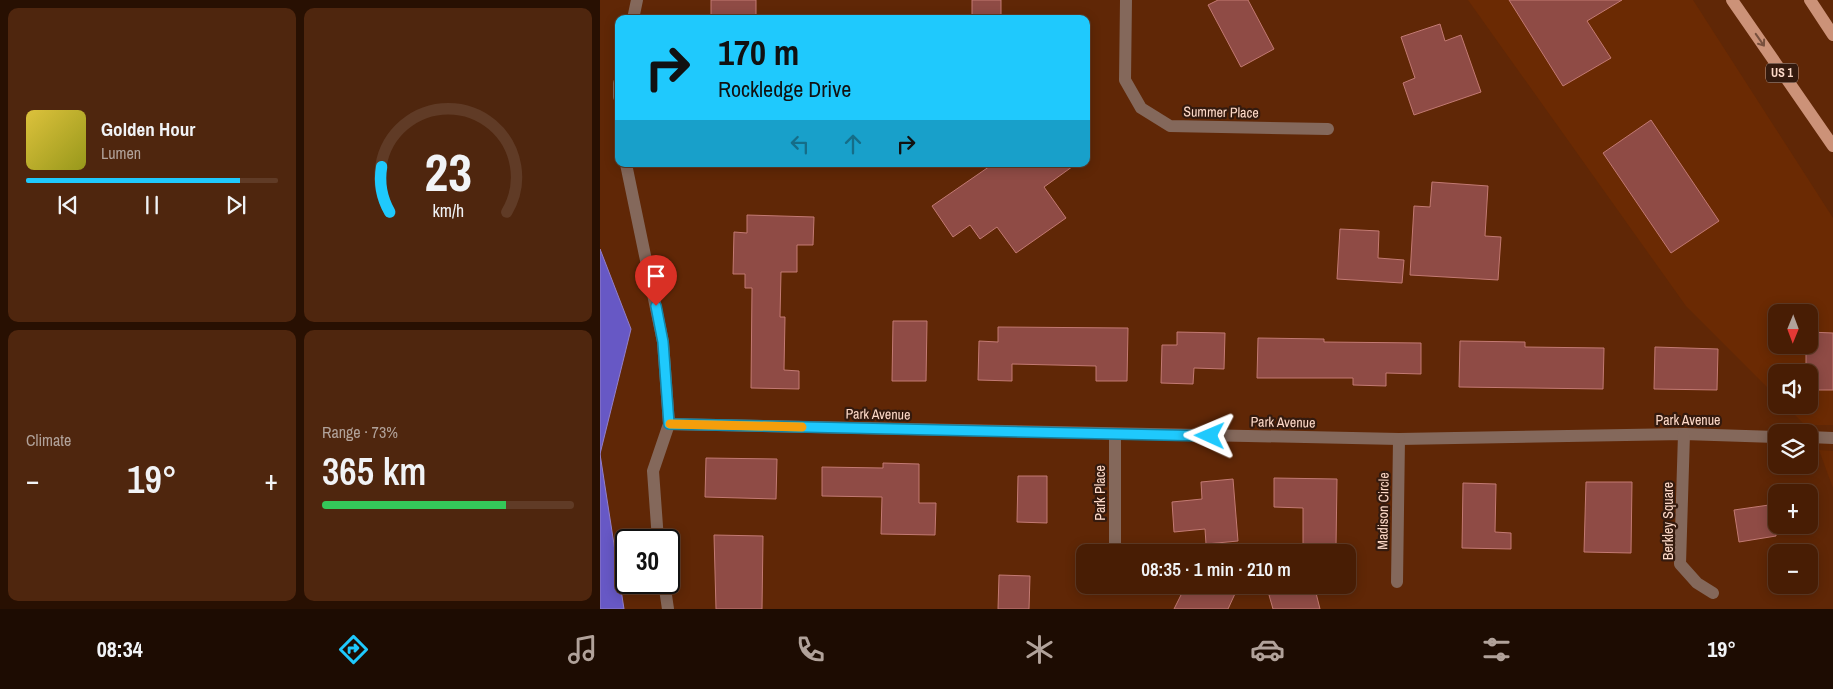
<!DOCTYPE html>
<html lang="en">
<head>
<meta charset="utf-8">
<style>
	:root { --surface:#481d04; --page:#4f260e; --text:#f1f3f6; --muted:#b1a29a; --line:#603b26; --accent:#1fc9fd }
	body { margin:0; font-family:"Archivo Narrow",sans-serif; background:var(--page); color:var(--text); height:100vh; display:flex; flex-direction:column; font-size:19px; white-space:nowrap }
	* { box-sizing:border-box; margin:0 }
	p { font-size:16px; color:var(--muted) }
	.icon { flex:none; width:28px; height:28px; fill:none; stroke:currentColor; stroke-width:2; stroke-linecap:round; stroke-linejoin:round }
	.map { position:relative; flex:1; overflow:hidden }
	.drawer { display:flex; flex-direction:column; gap:8px; padding:8px; background:#281002; width:600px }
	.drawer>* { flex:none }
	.banner { position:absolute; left:15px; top:15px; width:475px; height:152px; border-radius:10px; box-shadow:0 2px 12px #0003,0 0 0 1px var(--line); background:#1fc9fd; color:#111; overflow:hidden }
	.needle { width:32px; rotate:181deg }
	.controls { position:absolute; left:1168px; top:304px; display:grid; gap:10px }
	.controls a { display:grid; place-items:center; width:50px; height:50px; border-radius:10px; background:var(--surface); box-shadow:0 2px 12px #0003,0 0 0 1px var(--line); font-size:25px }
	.speed { position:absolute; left:15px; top:529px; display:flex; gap:10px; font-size:25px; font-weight:700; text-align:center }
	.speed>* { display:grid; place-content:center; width:65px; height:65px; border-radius:50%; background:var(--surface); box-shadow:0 2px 12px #0003,0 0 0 1px var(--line); line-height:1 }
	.speed .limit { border:2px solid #111; border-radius:8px; background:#fff; color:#111 }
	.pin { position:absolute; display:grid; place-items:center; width:42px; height:42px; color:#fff; margin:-51px -21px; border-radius:50% 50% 50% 0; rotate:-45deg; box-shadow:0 0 5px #0007 }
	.pin .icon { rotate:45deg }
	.me { position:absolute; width:55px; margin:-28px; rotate:271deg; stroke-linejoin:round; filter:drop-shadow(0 0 4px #0008) }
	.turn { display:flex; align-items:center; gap:18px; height:105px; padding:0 20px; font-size:22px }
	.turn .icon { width:65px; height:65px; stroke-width:2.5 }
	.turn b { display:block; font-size:35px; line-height:42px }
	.lanes { display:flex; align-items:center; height:48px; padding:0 20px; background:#0003; justify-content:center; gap:25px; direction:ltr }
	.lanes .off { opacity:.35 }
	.big { font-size:38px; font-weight:600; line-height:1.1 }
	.drawer .tile { flex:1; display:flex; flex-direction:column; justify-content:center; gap:8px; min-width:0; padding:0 18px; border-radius:10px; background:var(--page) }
	.drawer .dial { align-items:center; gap:0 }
	.dial svg { height:130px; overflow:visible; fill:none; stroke:var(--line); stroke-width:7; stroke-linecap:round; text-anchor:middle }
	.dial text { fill:var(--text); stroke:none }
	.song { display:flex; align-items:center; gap:15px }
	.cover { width:60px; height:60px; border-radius:8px; background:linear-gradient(135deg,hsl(50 70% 55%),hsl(60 70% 35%)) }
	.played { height:5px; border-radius:2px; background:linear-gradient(90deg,var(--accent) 85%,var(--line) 85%) }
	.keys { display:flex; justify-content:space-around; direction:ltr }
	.heat { display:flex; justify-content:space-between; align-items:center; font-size:28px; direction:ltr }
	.charge { height:8px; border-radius:4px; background:linear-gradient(90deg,#34c759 73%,var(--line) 0) }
	.drawer .tiles { flex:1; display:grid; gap:8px; grid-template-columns:repeat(2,1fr) }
	.trip { position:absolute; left:476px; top:544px; width:280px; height:50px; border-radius:10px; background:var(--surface); box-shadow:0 2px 12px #0003,0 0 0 1px var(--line); font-weight:600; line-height:50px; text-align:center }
	.dock { display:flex; height:80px; justify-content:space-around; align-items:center; background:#1d0c02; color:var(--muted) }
	.dock .icon { width:35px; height:35px }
	.dock .on { color:var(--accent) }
	.dock b { font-size:22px; color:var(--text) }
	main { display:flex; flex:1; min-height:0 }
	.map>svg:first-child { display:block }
	.built { fill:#6b2a03; fill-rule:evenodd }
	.water { fill:#6758c5; stroke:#947fc6 }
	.building { fill:#8f4b45; stroke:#c37a73 }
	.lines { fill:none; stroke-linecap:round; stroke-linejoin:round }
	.minor { stroke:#84685b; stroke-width:12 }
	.tertiary { stroke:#84685b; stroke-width:12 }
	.primary { stroke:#cc9278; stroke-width:12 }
	.oneway { stroke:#78503e }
	.route-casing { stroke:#1483a4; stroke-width:12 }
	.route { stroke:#1fc9fd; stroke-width:9 }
	.slow { stroke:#f59e0b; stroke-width:9 }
	.labels { text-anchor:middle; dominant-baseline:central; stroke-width:4.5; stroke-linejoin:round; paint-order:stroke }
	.shield { fill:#341a0e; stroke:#c1a090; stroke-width:1 }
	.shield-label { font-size:12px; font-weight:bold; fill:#fdd9c8 }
	.street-label { font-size:14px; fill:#fdd9c8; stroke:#341a0e }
</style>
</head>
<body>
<main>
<section class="drawer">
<div class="tiles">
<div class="tile">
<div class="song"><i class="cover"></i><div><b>Golden Hour</b><p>Lumen</p></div></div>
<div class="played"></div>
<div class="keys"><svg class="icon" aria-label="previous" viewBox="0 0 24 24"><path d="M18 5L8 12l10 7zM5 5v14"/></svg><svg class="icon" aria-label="pause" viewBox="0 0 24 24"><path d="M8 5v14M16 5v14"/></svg><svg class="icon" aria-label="next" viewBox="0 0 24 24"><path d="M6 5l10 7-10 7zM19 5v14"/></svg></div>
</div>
<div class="tile dial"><svg viewBox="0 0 100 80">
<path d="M14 69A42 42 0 1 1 86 69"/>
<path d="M14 69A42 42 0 0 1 9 41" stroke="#1fc9fd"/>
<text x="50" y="56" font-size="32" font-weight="700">23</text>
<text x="50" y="72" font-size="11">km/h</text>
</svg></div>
<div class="tile"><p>Climate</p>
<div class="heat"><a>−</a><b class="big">19°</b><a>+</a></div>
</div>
<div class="tile"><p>Range · 73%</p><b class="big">365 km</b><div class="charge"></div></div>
</div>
</section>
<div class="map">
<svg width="1233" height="609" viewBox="0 0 1233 609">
	<rect width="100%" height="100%" fill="#602706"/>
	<g class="built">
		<path d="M868,0H1093L1233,218V425H1205L1185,405H1209V372H1176V396L1086,306ZM1176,312H1209V345H1176Z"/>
		<polygon points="1219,450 1233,451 1233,488"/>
	</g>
	<polygon class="water" points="0,249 31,329 0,454 24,609 0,609"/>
	<g class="building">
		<rect x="111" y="0" width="45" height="19"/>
		<rect x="372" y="0" width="29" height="19"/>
		<polygon points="618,0 648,0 674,49 641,67 608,5"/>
		<polygon points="909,0 1022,0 987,21 1011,58 963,86"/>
		<polygon points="840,24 845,41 861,35 881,92 814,115 803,83 815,78 801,37"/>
		<polygon points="1051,120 1119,221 1071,253 1003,153"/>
		<polygon points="393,164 476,164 444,187 466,218 416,253 397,227 380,239 370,225 353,237 332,206"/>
		<polygon points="832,182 888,186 885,236 901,237 898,280 810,275 814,206 830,207"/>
		<polygon points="147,215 214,217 213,245 197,245 197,272 181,272 180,317 185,317 184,370 199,371 199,389 151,388 152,288 145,288 145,274 133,274 134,232 147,233"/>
		<polygon points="740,229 779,231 778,258 804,260 802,283 737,279"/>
		<polygon points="293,321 327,321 326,381 292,381"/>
		<polygon points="398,327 528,328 527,381 496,381 496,366 412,364 412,381 378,380 379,341 398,342"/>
		<polygon points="577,332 625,333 624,369 594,368 593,384 561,383 562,345 577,345"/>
		<polygon points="1209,332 1233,333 1233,390 1209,390 1209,372 1206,372 1206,345 1209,345"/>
		<polygon points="658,338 724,339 724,342 821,343 821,374 786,373 786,386 753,385 753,378 657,378"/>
		<polygon points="860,341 925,342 925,347 1004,348 1003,389 859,387"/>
		<polygon points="1055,347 1118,349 1117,390 1054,389"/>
		<polygon points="106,458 177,459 176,499 105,497"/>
		<polygon points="283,463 319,464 319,503 336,503 335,535 281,534 282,497 222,496 222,467 283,468"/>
		<polygon points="418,476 447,476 447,523 417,522"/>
		<polygon points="674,478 737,479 736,547 703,547 703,508 674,507"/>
		<polygon points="633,479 638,541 606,544 605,529 574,532 572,502 602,499 601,482"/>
		<polygon points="986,482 1032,482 1031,553 984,552"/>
		<polygon points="863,483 896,484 895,532 911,533 911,549 862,548"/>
		<polygon points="1176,504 1176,536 1139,542 1134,510"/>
		<polygon points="114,535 163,536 162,609 116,609"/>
		<polygon points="399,575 430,576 429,609 398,609"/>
		<polygon points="586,585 639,585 628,609 574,609"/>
		<polygon points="706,585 714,585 720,609 673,609 669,595"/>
	</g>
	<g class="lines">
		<g class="minor">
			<polyline points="526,0 525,80 541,108 570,126 728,129"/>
			<polyline points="69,424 799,439 1084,434 1176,437"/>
			<polyline points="1084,434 1080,564 1097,583 1113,593"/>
			<polyline points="1209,437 1233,438"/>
			<polyline points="515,552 515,434"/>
			<polyline points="797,582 799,439"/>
		</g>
		<g class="tertiary">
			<polyline points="33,19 37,0"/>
			<polyline points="19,83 19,97"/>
			<polyline points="26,164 63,342 69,424 53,471 58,540"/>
			<polyline points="64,582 68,609"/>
		</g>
		<g class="primary">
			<polyline points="1132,0 1233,146"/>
			<polyline points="1210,0 1233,35"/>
		</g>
	</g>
	<defs><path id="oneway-shaft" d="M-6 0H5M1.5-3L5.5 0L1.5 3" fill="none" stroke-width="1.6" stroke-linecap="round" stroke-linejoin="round" transform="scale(1.25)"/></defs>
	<use class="oneway" href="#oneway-shaft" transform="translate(1160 40) rotate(55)"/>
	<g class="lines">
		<g class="route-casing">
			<polyline id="route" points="56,306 63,342 69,424 610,436"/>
		</g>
		<use href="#route" class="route"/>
		<polyline class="slow" points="70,424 202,427"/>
	</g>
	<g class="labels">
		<rect class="shield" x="1166" y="63.5" width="32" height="19" rx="4"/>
		<g class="shield-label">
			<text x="1182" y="73">US 1</text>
		</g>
		<g class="street-label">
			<text transform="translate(621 112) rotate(1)">Summer Place</text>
			<text transform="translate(278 414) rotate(1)">Park Avenue</text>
			<text x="1088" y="420">Park Avenue</text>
			<text transform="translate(683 422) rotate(1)">Park Avenue</text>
			<text transform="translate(500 493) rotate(-90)">Park Place</text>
			<text transform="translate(783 511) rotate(-89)">Madison Circle</text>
			<text transform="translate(1068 521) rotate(-90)">Berkley Square</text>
		</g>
	</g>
</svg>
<div class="controls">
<a><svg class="needle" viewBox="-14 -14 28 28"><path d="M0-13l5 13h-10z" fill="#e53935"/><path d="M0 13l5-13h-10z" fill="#b1a29a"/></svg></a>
<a><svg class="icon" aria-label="sound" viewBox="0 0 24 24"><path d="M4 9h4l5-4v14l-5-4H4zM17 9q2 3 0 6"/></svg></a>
<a><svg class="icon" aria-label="layers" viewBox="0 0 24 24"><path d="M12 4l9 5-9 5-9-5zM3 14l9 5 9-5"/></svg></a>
<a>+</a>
<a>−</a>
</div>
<div class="speed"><div class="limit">30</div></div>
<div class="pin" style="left:56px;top:306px;background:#d93025"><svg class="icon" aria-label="arrive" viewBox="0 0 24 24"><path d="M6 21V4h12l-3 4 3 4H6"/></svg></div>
<svg class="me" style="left:610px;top:436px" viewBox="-20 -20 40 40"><path d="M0-17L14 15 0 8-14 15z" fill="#1fc9fd" stroke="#fff" stroke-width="4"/></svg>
<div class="trip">08:35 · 1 min · 210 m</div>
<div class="banner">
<div class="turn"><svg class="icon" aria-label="right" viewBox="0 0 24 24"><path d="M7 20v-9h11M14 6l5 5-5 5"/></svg><div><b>170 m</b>Rockledge Drive</div></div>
<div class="lanes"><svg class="icon off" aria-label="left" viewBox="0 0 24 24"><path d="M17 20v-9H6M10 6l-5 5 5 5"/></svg><svg class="icon off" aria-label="ahead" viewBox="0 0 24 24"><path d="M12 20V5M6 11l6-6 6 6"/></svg><svg class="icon" aria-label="right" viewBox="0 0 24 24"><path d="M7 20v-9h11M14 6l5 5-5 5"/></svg></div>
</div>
</div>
</main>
<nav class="dock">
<b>08:34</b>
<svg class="icon on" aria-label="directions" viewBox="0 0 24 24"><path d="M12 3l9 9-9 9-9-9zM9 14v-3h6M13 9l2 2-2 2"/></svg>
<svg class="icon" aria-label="music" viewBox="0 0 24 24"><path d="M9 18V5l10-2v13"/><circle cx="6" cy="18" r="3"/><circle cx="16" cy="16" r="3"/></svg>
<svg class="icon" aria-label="phone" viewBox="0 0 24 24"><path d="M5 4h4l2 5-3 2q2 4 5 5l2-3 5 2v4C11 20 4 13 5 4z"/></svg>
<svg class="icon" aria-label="climate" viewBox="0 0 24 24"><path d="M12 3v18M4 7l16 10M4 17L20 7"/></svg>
<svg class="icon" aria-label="car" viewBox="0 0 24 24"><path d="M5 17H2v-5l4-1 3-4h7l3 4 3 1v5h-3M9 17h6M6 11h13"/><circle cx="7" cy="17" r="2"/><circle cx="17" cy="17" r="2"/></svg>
<svg class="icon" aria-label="filters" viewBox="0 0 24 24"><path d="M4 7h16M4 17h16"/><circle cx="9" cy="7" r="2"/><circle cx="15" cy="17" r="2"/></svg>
<b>19°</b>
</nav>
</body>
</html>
